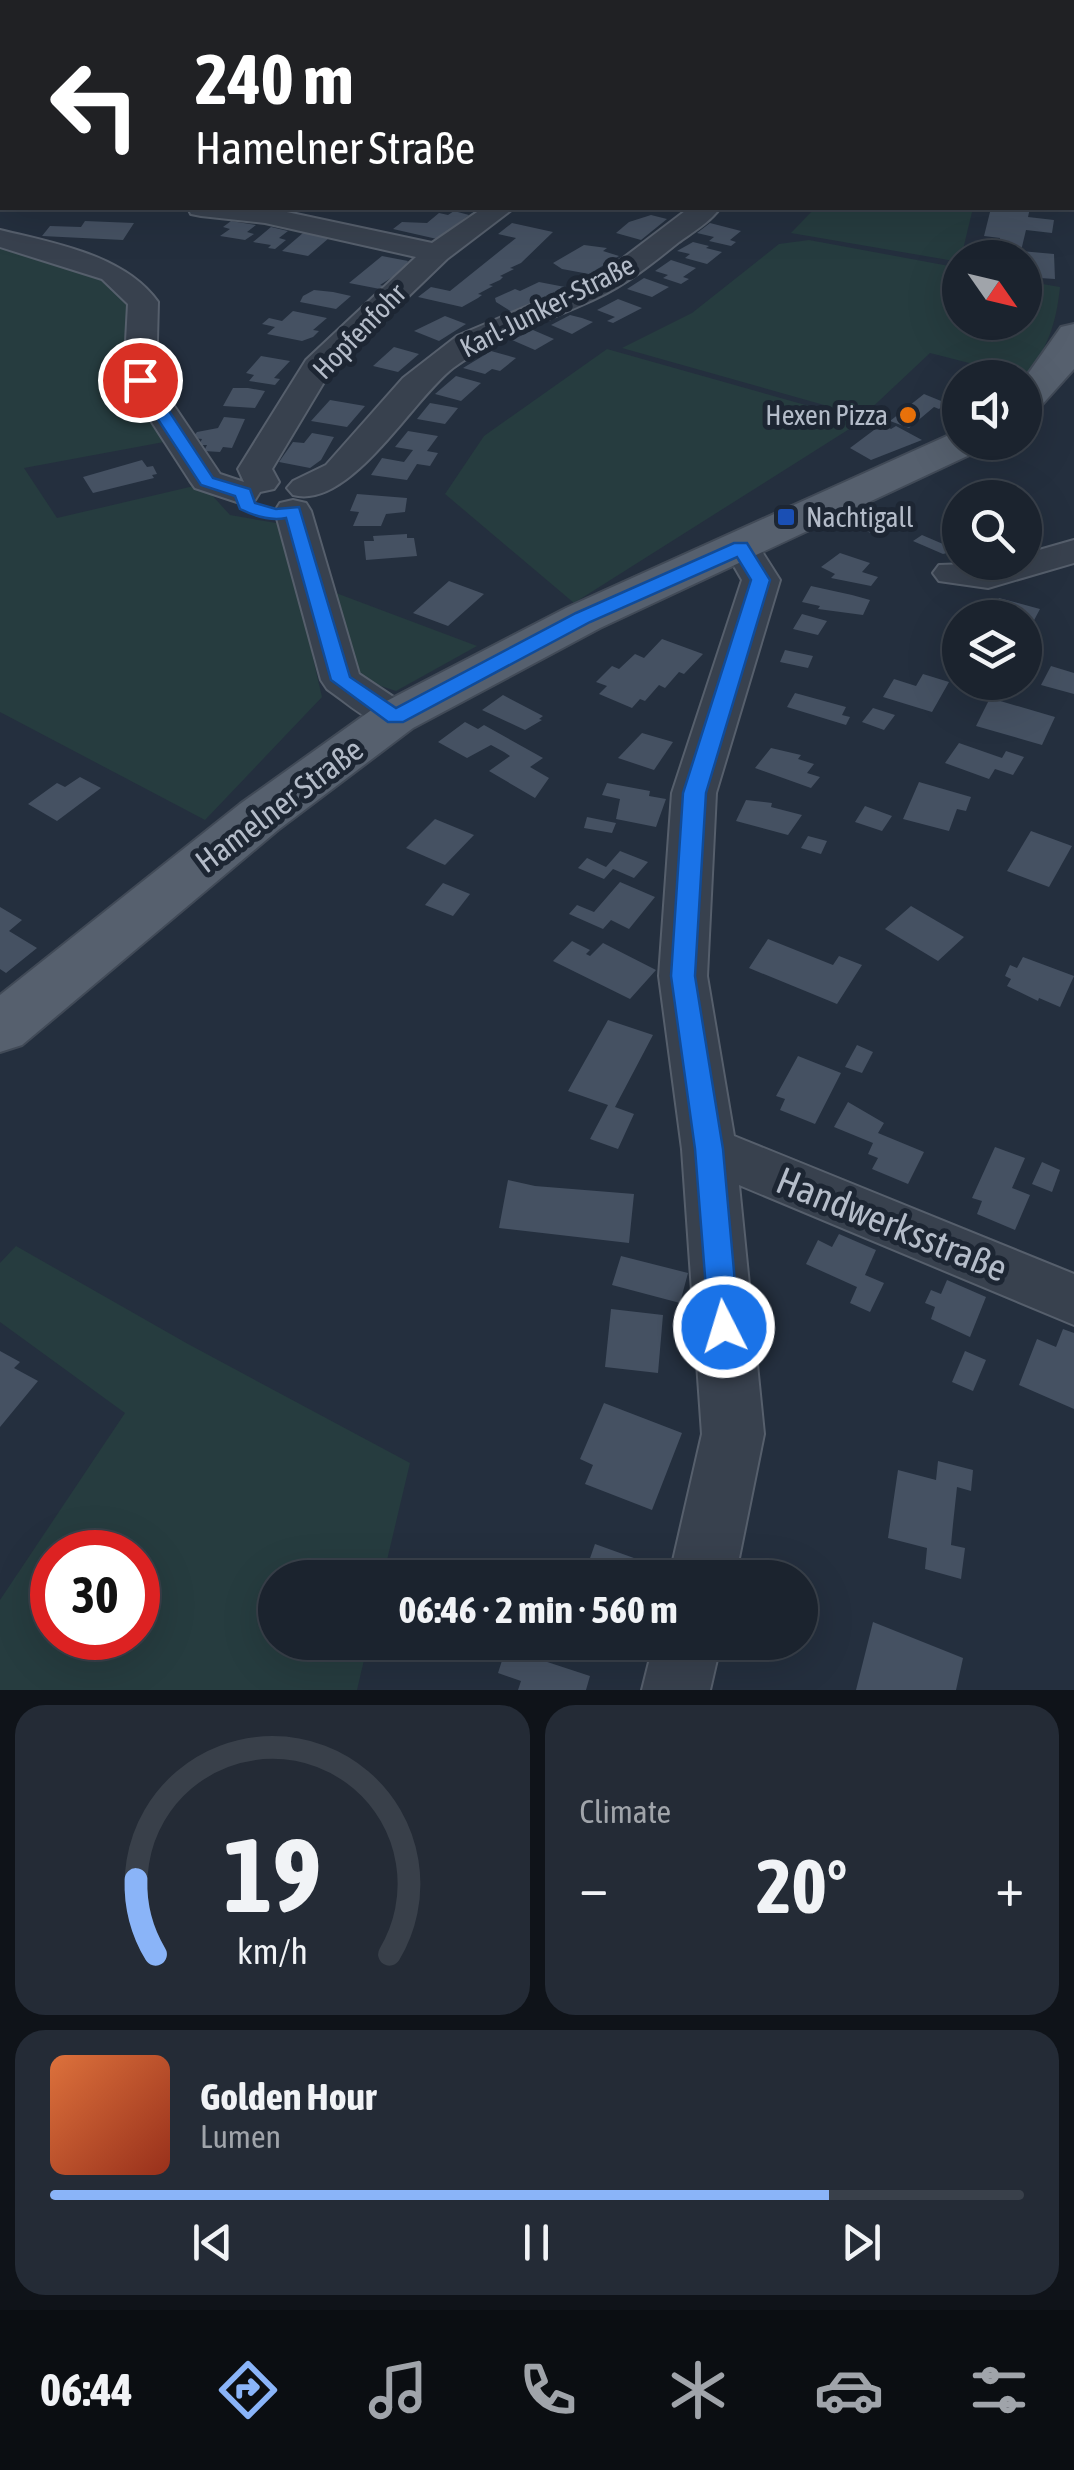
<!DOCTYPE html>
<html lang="en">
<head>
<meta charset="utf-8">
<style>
	:root { --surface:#1b232e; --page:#242b36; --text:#f1f3f6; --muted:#a0a4aa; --line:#39404a; --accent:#8ab4f8 }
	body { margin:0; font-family:"Asap Condensed",sans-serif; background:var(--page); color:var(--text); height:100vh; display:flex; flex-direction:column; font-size:38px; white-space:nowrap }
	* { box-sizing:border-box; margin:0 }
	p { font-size:32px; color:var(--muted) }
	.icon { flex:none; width:55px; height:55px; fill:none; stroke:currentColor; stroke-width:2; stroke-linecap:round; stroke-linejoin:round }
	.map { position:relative; height:1690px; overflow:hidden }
	.panel { display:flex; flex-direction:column; gap:15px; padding:15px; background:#0f1319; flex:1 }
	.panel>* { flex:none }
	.guide { position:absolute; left:0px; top:0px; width:1075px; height:210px; box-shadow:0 10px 40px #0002,0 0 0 2px var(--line); background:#202124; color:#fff; overflow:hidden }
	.needle { width:65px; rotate:124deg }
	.controls { position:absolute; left:942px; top:240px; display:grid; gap:20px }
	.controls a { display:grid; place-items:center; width:100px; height:100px; border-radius:50%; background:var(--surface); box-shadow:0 10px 40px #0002,0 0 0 2px var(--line); font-size:50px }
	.speed { position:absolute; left:30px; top:1530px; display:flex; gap:20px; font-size:50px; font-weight:700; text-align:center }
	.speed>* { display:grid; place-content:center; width:130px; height:130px; border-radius:50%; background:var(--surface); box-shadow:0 10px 40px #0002,0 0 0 2px var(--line); line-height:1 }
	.speed .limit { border:15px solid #d22; background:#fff; color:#111 }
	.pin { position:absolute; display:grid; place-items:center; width:85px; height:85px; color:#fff; margin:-42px; border:5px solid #fff; border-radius:50%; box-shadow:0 2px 10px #0007 }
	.me { position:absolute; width:110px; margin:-55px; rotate:355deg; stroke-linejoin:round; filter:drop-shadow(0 0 8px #0008) }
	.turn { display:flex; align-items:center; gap:35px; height:210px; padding:0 30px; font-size:45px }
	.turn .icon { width:130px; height:130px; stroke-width:2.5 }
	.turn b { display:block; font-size:70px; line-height:85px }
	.big { font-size:75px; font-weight:700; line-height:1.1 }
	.panel .widget { flex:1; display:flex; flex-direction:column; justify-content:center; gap:15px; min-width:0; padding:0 35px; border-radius:30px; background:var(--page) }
	.panel .dial { align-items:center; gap:0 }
	.dial svg { height:260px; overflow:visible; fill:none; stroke:var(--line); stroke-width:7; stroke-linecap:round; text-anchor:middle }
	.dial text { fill:var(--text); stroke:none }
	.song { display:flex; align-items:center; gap:30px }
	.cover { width:120px; height:120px; border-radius:15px; background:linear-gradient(135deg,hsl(20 70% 55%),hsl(10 70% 35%)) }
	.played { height:10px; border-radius:5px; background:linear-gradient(90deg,var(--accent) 80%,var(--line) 80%) }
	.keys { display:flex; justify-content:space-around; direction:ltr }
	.heat { display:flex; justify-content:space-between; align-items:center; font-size:55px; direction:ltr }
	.panel .tiles { flex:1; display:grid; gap:15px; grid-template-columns:1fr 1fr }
	.widget:last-child { grid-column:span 2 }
	.trip { position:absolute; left:258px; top:1560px; width:560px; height:100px; border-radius:50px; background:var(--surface); box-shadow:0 10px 40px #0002,0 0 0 2px var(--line); font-weight:700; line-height:100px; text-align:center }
	.dock { display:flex; height:160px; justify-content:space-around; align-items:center; background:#0b0e12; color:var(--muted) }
	.dock .icon { width:70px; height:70px }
	.dock .current { color:var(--accent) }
	.dock b { font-size:45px; color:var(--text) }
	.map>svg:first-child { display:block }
	.green { fill:#263c3f; fill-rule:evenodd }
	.building { fill:#455162 }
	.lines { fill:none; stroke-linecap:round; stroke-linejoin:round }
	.minor-casing { stroke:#565f6c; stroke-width:4 }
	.major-casing { stroke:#414a57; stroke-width:4 }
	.minor { fill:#38414e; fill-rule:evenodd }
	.major { fill:#56606e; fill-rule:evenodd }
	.route { fill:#1a73e8; stroke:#114b97; stroke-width:2.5 }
	.food-dot { fill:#e8710a; stroke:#1d2633; stroke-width:4 }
	.transit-dot { fill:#1a4fb4; stroke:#1d2633; stroke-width:4 }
	.labels { text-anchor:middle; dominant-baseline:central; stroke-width:10; stroke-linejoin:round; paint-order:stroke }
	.far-street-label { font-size:28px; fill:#b4bcc9; stroke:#1d2633 }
	.far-poi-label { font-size:28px; fill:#b4bcc9; stroke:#1d2633; text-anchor:end }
	.street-label { font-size:32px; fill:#b4bcc9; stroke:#1d2633 }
	.near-street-label { font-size:38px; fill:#b4bcc9; stroke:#1d2633 }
</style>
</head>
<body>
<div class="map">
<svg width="1074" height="1690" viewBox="0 0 1074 1690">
	<rect width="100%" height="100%" fill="#242f3e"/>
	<g class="green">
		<polygon points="815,208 973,208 960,262 791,233"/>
		<path d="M809,240L960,268V322H1025V281L1060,287C1056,325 1048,348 1024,377L930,353L863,416L622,348L692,313L779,244Z"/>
		<polygon points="0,242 108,276 137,303 151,419 164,442 24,468 57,518 194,486 210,493 230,515 282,524 322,697 205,820 0,712"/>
		<polygon points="607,349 862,421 574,603 445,494 484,436"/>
		<polygon points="328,590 477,646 396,691 366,681 350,662"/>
		<path d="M16,1246L188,1344L410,1463L383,1577L275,1578V1642L368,1643L357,1690H0V1600L125,1413L0,1322V1263ZM138,1552V1638H52V1552Z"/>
	</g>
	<g class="building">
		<polygon points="991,208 1030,208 1028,217 1054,220 1052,233 1026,230 1021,251 1054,254 1055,279 1025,277 1025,258 1019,258 1020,251 998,249 1000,238 984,236"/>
		<polygon points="454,211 469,215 437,239 393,229 402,222 427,223 439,213 448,215"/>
		<polygon points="651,215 667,219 641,240 616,233 629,222"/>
		<polygon points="85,221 134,223 123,240 42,236 50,226 81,227"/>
		<polygon points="231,221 256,225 247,232 254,234 245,240 220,236 230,229 223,227"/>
		<polygon points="512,223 553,232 521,263 510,268 514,269 500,276 503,277 500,280 489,285 493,286 478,294 482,295 478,298 462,307 418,297 431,287 450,291 516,238 498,234"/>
		<polygon points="710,223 741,231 730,240 736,242 731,246 709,241 714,237 697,233"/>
		<polygon points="271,227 288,231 279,238 286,240 275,249 268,248 271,245 253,242"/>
		<polygon points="303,233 329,238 308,256 282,251"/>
		<polygon points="693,242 709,246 706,248 722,252 707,264 685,258 690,254 677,251"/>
		<polygon points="584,245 607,248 603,251 619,256 589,274 562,269 553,263"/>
		<polygon points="382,256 408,261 402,271 380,285 384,286 380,289 349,283"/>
		<polygon points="671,260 696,268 683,277 689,279 681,284 663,278 668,275 655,271"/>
		<polygon points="644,278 669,287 652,297 627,289"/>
		<polygon points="539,282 565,287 512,312 496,302 495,298 515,289 520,291"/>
		<polygon points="314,290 333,292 351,296 336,309 300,302 303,296"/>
		<polygon points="618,299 642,308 613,323 607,321 615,317 597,310"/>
		<polygon points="293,311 327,318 313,330 319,331 313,337 302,341 267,334 275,327 262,324 269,318 282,321"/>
		<polygon points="570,315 582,318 593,322 572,334 551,325"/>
		<polygon points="445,316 466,324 439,341 414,331"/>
		<polygon points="533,330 554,339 535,350 512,340"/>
		<polygon points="394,347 419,354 398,372 373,366"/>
		<polygon points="491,351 516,358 500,371 492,369 485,374 463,368"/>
		<polygon points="261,356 290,361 274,378 280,379 275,385 249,381 254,375 246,373"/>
		<polygon points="456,376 481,383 461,401 435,394"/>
		<polygon points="233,388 248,388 265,391 255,408 223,406"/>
		<polygon points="924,394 946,403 939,409 934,407 909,428 890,421"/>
		<polygon points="330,400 365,406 347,427 311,421"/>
		<polygon points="430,403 458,408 445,424 417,419"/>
		<polygon points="224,417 245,419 232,448 223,447 220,452 204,451 207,445 199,445 202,439 192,438 197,432 218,428"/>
		<polygon points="882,424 891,429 896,426 922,440 871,460 850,448"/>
		<polygon points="408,431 438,436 427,451 438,453 430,466 417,464 407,480 371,475 382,458 404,462 413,450 395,447"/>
		<polygon points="312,433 334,437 321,460 310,468 279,462 293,442 304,443"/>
		<polygon points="142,460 147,467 153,466 157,474 152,475 154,478 93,493 83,477"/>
		<polygon points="357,494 407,498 405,512 386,514 381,526 353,526 359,512 350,511"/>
		<polygon points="879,515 896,523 877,536 860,528"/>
		<polygon points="407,534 407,538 414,538 417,556 366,560 364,541 374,541 373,536"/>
		<polygon points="922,535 943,544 960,541 960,561 951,552 943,554 913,541"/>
		<polygon points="840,553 870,563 862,572 878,577 871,586 831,578 835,574 821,567"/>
		<polygon points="449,581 484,594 448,626 413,613"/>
		<polygon points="811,586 852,595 870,600 863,615 818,609 820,606 802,602"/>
		<polygon points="999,598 1040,609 1031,626 1025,624 1025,618 965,618 971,607 991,613"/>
		<polygon points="802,614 827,621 818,635 793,629"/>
		<polygon points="662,639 703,654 684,674 679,672 665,688 659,685 645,701 640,699 632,708 599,694 607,686 596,682 612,666 619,669 635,654 644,658"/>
		<polygon points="785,650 813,656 808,668 780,662"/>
		<polygon points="1051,666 1074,673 1074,694 1041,685"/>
		<polygon points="923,674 949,682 932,712 883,697 894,679 916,686"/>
		<polygon points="795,693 846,707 842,715 850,717 846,725 787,707"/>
		<polygon points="503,695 543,716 539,719 542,720 525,730 482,710"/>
		<polygon points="990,698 1055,717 1042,745 976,726"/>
		<polygon points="873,708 895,715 884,730 862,722"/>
		<polygon points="465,722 478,729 484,725 543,758 530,767 549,778 535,798 489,771 510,756 504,752 491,745 467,758 438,742"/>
		<polygon points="642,733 673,742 654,770 618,758"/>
		<polygon points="959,743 1002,758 1006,751 1024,757 1013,775 995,769 989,779 945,763"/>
		<polygon points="771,748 801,755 798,759 814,764 807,773 820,777 811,788 755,768"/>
		<polygon points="80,777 101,788 57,821 28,804 57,783 65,787"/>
		<polygon points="919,782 971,797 966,811 957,809 949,831 903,819"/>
		<polygon points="607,783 650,791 649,796 666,799 656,827 616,819 620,799 602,795"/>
		<polygon points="746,800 772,803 771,807 802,815 788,835 736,821"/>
		<polygon points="865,806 892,816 882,831 855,822"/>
		<polygon points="587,817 616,823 612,833 584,828"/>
		<polygon points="435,819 474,835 445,865 406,848"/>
		<polygon points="1031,831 1072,846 1049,887 1007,871"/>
		<polygon points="808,836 827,841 821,854 801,848"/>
		<polygon points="620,851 648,862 634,878 613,869 604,879 578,868 587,858 606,867"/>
		<polygon points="620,882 655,897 629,929 611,920 603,929 569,914 577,905 594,912"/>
		<polygon points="443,883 470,894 453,916 425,905"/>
		<polygon points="911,906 964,937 938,961 885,929"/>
		<polygon points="0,907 22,920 9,931 37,948 6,973 0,969"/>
		<polygon points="768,939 833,965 839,956 862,965 837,1004 749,968"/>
		<polygon points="572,941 590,950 586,954 590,956 603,943 656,970 630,999 553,961"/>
		<polygon points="1023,957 1074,976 1060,1007 1039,998 1038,1001 1007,986 1011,979 1005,976 1010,965 1017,968"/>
		<polygon points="608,1020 653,1035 615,1107 634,1114 618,1149 590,1139 608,1105 568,1091"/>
		<polygon points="857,1045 873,1052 862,1073 845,1067"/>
		<polygon points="798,1056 841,1073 815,1124 780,1110 785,1099 776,1096"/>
		<polygon points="848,1102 884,1123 878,1133 924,1152 908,1184 872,1169 878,1158 868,1154 873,1143 834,1127"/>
		<polygon points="995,1147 1025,1158 1012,1188 1030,1195 1015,1230 977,1214 982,1201 972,1198"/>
		<polygon points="1042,1162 1060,1170 1052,1192 1032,1184"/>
		<polygon points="508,1180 535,1186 634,1194 629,1243 499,1228"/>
		<polygon points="839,1234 876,1250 865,1275 884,1283 870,1312 850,1303 857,1287 806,1264 818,1240 832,1247"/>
		<polygon points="621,1256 688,1273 680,1303 612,1285"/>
		<polygon points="947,1280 986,1297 970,1337 931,1319 935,1307 925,1303 931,1290 941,1294"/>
		<polygon points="611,1309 663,1315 658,1373 605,1367"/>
		<polygon points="1063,1329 1074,1333 1074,1409 1019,1385 1037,1339 1056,1347"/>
		<polygon points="0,1351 20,1362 14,1368 38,1381 0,1427"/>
		<polygon points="965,1351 986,1360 973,1391 952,1382"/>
		<polygon points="604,1403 682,1433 652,1510 585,1484 593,1465 580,1459"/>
		<polygon points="938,1461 973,1470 971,1491 957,1487 953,1524 951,1545 965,1548 961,1579 925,1569 927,1548 888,1538 898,1470 936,1480"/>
		<polygon points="595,1544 645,1562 640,1578 583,1578"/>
		<polygon points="873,1622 963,1658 956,1690 856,1690"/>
		<polygon points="508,1642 533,1647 529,1656 590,1676 586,1690 518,1690 521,1681 498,1673"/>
	</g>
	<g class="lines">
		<g class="minor-casing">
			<g id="minor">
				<polygon points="350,0 383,0 385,2 352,2"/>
				<polygon points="618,0 657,0 659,2 620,2"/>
				<rect x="1072" y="75" width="2" height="15"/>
				<rect x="0" y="97" width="2" height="14"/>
				<polygon points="2,176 2,192 0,193 0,177"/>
				<path d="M188,208H268L432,243L483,208H514L447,259L330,372L272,469L279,482L274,489L260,492L255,500L243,504L195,488L190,481L124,379L128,304L102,279L0,247V230C53,243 125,255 158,302L156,379L220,474L244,482L238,469L306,360L416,257L265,223L201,216L191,214Z"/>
				<path d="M689,208H720C710,222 693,232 679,242C653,263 627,284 597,298C549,321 496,336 453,368C411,401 350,510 293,495L287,488L293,481L326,465L403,378L457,336L580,284L622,259Z"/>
				<path d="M293,500L306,503L311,511L359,674L410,708L416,717L410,726C378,734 352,706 327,689L321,680L275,511L280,503Z"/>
				<polygon points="741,536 754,539 780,580 716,793 707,976 734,1136 1074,1274 1074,1325 739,1185 764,1434 735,1578 669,1578 702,1434 682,1149 659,976 672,793 742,580 723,547 728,539"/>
				<polygon points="1074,540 1074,563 988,588 939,581 933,573 939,565 1025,562 1025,554"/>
				<polygon points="654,1642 721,1642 710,1690 642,1690"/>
			</g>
		</g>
		<g class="major-casing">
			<g id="major">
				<polygon points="1074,324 1074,369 1039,408 1025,412 1025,378 1061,327"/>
				<polygon points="960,430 960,442 983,442 978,451 600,628 413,728 278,830 22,1045 0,1052 0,995 240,804 377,706 566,608"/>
			</g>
		</g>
		<use href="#minor" class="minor"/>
		<use href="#major" class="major"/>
	</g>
	<path class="route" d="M135,376H146L213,478L250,489L255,503L276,509L299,507L350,677L396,708L576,613L734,543H747L770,580L706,793L695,976L723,1149L739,1327L734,1336L724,1340L714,1336L709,1327L695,1149L671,976L683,793L751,580L737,557L590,622L403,722H388L331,680L286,518C270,521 254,516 240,509L235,496L201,485L132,380Z"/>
	<circle class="food-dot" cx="908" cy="415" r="10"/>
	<rect class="transit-dot" x="776" y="507" width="20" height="20" rx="5"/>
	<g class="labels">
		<g class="far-street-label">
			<text transform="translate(547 306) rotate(-27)">Karl-Junker-Straße</text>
			<text transform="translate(359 331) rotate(-46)">Hopfenfohr</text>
		</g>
		<g class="far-poi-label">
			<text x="888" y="415">Hexen Pizza</text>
			<text x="806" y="517" text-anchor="start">Nachtigall</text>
		</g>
		<g class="street-label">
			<text transform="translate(279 805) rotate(-37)">Hamelner Straße</text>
		</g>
		<g class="near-street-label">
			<text transform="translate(892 1224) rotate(22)">Handwerksstraße</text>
		</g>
	</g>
</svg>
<div class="controls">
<a><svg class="needle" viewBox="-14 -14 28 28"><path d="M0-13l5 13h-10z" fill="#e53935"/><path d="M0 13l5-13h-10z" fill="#a0a4aa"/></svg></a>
<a><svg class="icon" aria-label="sound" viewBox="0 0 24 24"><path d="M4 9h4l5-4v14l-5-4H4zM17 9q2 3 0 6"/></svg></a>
<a><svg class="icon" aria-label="search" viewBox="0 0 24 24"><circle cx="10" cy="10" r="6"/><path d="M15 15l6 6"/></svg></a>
<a><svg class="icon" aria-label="layers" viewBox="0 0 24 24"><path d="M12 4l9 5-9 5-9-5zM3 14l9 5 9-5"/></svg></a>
</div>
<div class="speed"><div class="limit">30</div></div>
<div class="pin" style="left:140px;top:380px;background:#d93025"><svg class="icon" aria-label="arrive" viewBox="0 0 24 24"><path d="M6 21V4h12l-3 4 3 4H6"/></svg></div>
<svg class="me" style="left:724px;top:1327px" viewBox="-20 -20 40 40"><circle r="17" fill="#1a73e8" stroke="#fff" stroke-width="3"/><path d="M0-11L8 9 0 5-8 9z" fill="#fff"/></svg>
<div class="trip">06:46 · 2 min · 560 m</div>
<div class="guide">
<div class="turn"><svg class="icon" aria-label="left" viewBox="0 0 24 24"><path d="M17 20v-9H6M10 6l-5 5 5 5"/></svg><div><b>240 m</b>Hamelner Straße</div></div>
</div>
</div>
<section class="panel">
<div class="tiles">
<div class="widget dial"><svg viewBox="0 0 100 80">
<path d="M14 69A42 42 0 1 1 86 69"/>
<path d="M14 69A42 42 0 0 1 8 46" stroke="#8ab4f8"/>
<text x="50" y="56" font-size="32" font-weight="700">19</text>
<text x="50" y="72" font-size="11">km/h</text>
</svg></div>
<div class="widget"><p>Climate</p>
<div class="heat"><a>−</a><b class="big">20°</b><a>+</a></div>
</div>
<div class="widget">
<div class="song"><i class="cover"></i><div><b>Golden Hour</b><p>Lumen</p></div></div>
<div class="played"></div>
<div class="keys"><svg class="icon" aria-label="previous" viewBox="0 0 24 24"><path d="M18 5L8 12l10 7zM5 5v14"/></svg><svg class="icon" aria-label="pause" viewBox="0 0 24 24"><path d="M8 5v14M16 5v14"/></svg><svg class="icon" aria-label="next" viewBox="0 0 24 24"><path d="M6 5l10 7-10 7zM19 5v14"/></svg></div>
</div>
</div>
</section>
<nav class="dock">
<b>06:44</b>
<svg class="icon current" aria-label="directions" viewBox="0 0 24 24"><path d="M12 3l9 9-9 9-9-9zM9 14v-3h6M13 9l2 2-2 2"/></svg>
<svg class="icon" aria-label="music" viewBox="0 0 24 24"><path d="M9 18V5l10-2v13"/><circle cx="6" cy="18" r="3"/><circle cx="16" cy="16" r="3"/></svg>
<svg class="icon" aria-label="phone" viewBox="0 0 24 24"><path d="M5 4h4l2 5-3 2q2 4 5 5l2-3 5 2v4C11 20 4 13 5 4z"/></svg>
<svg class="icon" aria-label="climate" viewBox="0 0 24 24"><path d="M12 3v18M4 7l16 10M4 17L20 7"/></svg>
<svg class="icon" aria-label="car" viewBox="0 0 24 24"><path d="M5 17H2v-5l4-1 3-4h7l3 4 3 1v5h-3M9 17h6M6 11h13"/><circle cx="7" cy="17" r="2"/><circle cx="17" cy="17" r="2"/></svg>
<svg class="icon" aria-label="filters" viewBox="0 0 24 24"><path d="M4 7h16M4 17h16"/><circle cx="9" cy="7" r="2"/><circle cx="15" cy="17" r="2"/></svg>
</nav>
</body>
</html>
